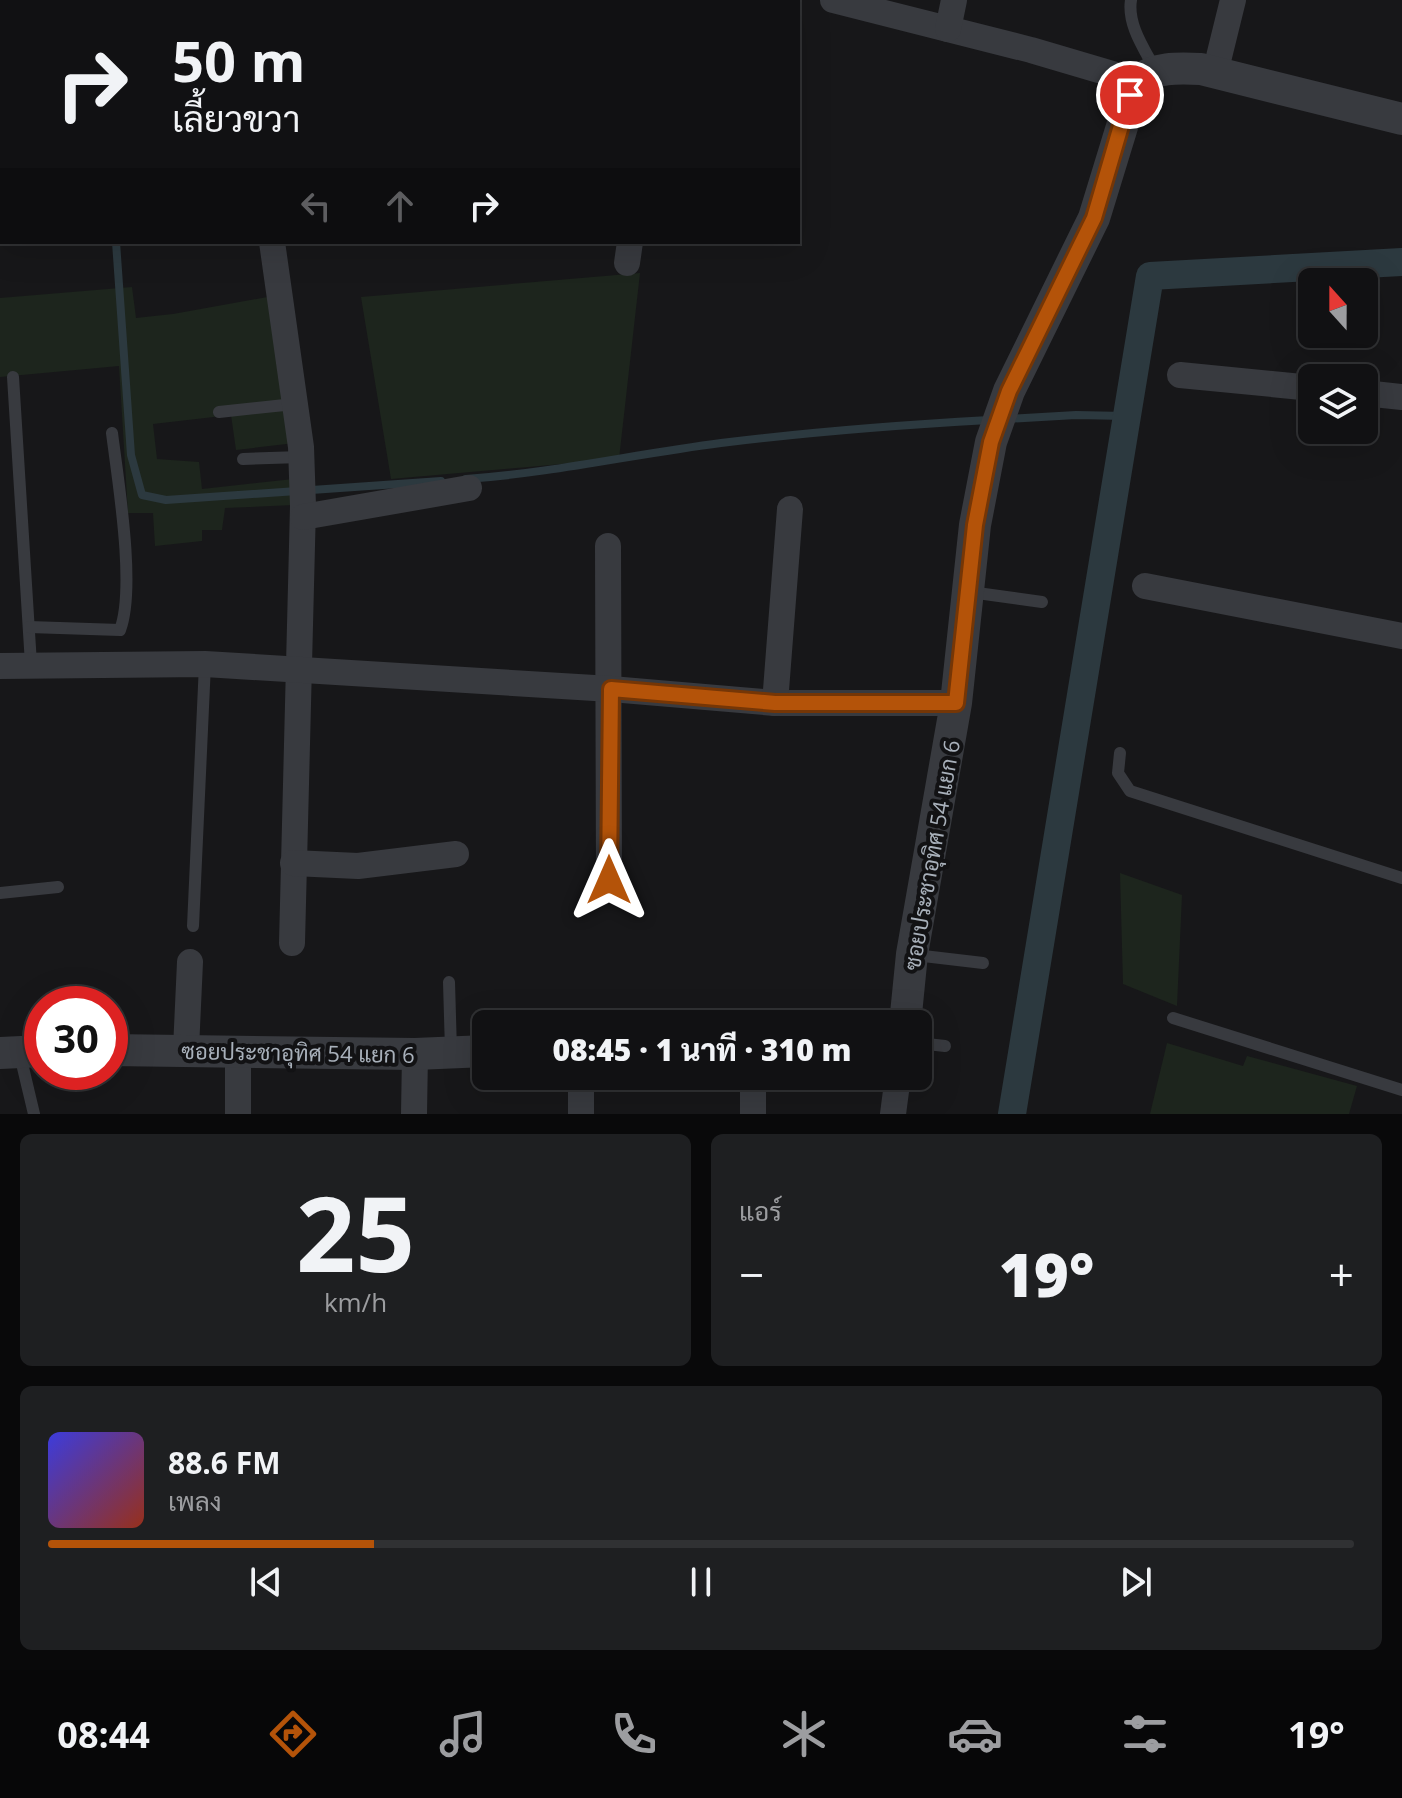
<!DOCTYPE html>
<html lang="th">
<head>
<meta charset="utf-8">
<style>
	:root { --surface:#111113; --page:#1e1f21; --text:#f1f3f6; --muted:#9c9da0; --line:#303133; --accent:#b45309 }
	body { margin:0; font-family:"Open Sans",Sarabun,sans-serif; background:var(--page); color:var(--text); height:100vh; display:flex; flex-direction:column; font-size:30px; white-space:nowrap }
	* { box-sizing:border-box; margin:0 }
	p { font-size:26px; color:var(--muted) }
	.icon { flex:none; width:44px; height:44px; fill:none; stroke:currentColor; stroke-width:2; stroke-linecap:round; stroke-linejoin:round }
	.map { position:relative; height:1114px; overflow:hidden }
	.sheet { display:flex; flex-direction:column; gap:20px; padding:20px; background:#09090a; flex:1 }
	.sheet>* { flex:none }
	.guide { position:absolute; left:0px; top:0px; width:800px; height:244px; box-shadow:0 8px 32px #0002,0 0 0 2px var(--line); background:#111113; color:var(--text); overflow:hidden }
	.needle { width:52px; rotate:339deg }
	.fabs { position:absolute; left:1298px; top:268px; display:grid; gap:16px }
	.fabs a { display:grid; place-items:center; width:80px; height:80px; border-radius:12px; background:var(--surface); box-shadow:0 8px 32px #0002,0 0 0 2px var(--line); font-size:40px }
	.speed { position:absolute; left:24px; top:986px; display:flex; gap:16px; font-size:40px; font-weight:700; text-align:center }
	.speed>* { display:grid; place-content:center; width:104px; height:104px; border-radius:50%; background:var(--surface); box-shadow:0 8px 32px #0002,0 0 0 2px var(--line); line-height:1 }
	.speed .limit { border:12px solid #d22; background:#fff; color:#111 }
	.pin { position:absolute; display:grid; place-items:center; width:68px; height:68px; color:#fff; margin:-34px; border:4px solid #fff; border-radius:50%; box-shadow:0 2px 8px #0007 }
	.me { position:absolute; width:88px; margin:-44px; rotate:0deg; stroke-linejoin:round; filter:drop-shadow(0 0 6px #0008) }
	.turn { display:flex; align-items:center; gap:28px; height:168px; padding:0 40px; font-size:36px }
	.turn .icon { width:104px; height:104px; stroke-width:2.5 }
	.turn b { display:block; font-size:56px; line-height:68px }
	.lanes { display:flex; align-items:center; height:76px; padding:0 40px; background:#0003; justify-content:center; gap:40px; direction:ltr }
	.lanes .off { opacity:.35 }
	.big { font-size:60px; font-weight:800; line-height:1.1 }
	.sheet .card { flex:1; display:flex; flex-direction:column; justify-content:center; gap:12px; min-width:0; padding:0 28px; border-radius:12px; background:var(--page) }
	.sheet .dial { align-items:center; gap:0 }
	.dial b { font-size:104px; line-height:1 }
	.song { display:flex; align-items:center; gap:24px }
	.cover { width:96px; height:96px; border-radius:12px; background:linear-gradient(135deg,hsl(240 70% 55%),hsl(10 70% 35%)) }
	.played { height:8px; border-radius:4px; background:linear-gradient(90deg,var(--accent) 25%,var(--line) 25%) }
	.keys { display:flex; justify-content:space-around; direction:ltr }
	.heat { display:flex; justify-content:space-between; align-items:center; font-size:44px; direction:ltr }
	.sheet .tiles { flex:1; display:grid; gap:20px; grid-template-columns:1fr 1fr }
	.card:last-child { grid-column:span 2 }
	.trip { position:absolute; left:472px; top:1010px; width:460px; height:80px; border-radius:12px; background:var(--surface); box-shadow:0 8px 32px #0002,0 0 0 2px var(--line); font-weight:800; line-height:80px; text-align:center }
	.tab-bar { display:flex; height:128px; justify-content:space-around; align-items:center; background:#070708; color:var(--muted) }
	.tab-bar .icon { width:56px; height:56px }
	.tab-bar .current { color:var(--accent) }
	.tab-bar b { font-size:36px; color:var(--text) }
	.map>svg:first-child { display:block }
	.green { fill:#1d251d }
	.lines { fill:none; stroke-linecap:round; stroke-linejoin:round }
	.stream { stroke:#2c393f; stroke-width:8 }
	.canal { stroke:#2c393f; stroke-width:28 }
	.service { stroke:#383a3f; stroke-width:12 }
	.minor { stroke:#383a3f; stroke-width:26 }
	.tertiary { stroke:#383a3f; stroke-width:32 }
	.route-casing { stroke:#753606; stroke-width:20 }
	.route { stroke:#b45309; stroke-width:14 }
	.labels { text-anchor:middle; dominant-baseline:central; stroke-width:8; stroke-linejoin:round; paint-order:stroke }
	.street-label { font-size:22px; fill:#a8b0ba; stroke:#121214 }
</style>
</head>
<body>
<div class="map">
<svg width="1402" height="1114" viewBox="0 0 1402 1114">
	<rect width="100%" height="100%" fill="#171719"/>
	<g class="green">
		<polygon points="640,273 619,459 391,479 361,297"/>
		<polygon points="132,287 136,318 173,314 273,296 295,443 236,450 231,415 153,424 157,459 199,462 202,489 293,479 294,505 225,508 222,530 202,530 202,541 155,546 153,513 128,513 119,366 0,377 0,298"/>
		<polygon points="1120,873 1182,895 1177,1006 1123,984"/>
		<polygon points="1167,1043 1243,1066 1247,1056 1357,1086 1349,1114 1150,1114"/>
	</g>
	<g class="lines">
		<g class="stream">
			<polyline points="0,0 1,0"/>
			<polyline points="82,0 82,2"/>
			<polyline points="116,242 131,455 142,495 166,500 441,481"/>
			<polyline points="1007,419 1076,415 1126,416"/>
			<path d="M466,479C552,473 635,454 721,443C810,432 899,425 989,420"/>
		</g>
		<polyline class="canal" points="1012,1114 1150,276 1402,262"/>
		<g class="service">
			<path d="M1131,0C1127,25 1145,50 1156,71"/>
			<polyline points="13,377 31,664"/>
			<polyline points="219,412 294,404"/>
			<polyline points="243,459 301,457"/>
			<polyline points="970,592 1042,602"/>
			<path d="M29,627L120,630C136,588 118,481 112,433"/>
			<polyline points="1120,753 1118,773 1130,791 1402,878"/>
			<polyline points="0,893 58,887"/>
			<polyline points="193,926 205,664"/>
			<polyline points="915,955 983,963"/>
			<polyline points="449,982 451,1051"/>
			<polyline points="1173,1018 1402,1090"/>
			<polyline points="918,1043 945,1046"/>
			<polyline points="20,1055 34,1114"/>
		</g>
		<g class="minor">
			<polyline points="239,0 239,2"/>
			<polyline points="833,0 1031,50 1136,81"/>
			<polyline points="474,2 474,0"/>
			<polyline points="658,2 658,0"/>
			<polyline points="948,29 954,0"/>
			<polyline points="1215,73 1233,0"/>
			<polyline points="272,242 301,447 303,506 292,943"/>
			<polyline points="627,263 630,242"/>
			<polyline points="1180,375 1312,388"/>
			<polyline points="1364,393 1402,397"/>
			<polyline points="303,517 469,488"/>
			<polyline points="608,546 609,880"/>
			<polyline points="1145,586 1402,636"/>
			<polyline points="0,666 205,664 611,689 775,703 956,703"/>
			<polyline points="775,703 790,509"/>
			<polyline points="293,863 358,866 456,854"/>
			<polyline points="186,1049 190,962"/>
			<polyline points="238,1052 238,1114"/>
			<polyline points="581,1076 581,1114"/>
			<polyline points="753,1076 753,1114"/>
			<polyline points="414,1114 415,1054"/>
			<polyline points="893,1114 898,1076"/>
		</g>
		<g class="tertiary">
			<path d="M905,1024L912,954L956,703L975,525L991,442L1009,391L1094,218L1136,81C1156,67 1177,68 1201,69L1402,119"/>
			<polyline points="110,1050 415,1054 486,1051"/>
			<polyline points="0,1053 42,1051"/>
		</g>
	</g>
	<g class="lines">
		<g class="route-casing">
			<polyline id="route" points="609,880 611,689 775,703 956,703 975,525 991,442 1009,391 1094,218 1130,95"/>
		</g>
		<use href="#route" class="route"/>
	</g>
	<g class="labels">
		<g class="street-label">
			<text transform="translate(931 855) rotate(-80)">ซอยประชาอุทิศ 54 แยก 6</text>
			<text transform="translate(298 1052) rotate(1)">ซอยประชาอุทิศ 54 แยก 6</text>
		</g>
	</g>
</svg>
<div class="fabs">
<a><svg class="needle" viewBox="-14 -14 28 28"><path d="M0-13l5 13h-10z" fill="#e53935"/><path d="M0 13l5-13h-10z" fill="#9c9da0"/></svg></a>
<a><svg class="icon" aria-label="layers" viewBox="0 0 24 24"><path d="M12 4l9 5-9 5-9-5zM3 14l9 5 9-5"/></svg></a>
</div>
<div class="speed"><div class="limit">30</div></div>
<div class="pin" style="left:1130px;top:95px;background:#d93025"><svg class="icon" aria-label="arrive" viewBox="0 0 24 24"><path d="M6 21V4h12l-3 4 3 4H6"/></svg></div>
<svg class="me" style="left:609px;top:880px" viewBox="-20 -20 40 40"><path d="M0-17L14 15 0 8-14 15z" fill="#b45309" stroke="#fff" stroke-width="4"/></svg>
<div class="trip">08:45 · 1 นาที · 310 m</div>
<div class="guide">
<div class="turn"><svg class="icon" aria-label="right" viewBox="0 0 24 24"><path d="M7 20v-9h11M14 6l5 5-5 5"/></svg><div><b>50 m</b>เลี้ยวขวา</div></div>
<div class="lanes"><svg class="icon off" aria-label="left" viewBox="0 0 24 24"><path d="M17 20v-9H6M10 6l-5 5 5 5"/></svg><svg class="icon off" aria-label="ahead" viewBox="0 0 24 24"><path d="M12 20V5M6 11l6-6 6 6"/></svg><svg class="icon" aria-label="right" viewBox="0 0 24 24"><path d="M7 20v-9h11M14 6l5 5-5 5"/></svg></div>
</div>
</div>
<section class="sheet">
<div class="tiles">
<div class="card dial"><b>25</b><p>km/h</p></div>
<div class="card"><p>แอร์</p>
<div class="heat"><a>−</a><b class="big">19°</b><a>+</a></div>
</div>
<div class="card">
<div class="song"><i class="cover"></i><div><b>88.6 FM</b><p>เพลง</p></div></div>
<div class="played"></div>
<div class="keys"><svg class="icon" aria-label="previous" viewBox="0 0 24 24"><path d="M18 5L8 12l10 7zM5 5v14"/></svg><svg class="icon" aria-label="pause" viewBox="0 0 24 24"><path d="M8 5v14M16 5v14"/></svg><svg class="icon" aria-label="next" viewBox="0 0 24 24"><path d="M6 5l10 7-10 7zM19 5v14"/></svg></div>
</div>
</div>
</section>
<nav class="tab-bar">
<b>08:44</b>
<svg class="icon current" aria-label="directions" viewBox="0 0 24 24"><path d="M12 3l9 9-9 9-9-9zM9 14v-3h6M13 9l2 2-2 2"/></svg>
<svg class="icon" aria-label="music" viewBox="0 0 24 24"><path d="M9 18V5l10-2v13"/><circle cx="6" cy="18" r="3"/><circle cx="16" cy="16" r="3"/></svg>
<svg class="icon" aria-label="phone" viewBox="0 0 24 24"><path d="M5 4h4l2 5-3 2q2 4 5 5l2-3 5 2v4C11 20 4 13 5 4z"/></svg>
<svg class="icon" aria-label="climate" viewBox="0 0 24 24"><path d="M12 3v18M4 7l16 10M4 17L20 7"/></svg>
<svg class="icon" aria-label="car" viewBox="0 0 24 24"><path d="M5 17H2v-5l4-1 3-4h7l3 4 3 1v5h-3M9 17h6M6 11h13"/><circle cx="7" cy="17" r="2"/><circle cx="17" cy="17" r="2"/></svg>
<svg class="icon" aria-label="filters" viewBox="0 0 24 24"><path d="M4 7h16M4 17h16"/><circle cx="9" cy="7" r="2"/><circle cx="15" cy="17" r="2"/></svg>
<b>19°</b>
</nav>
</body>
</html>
